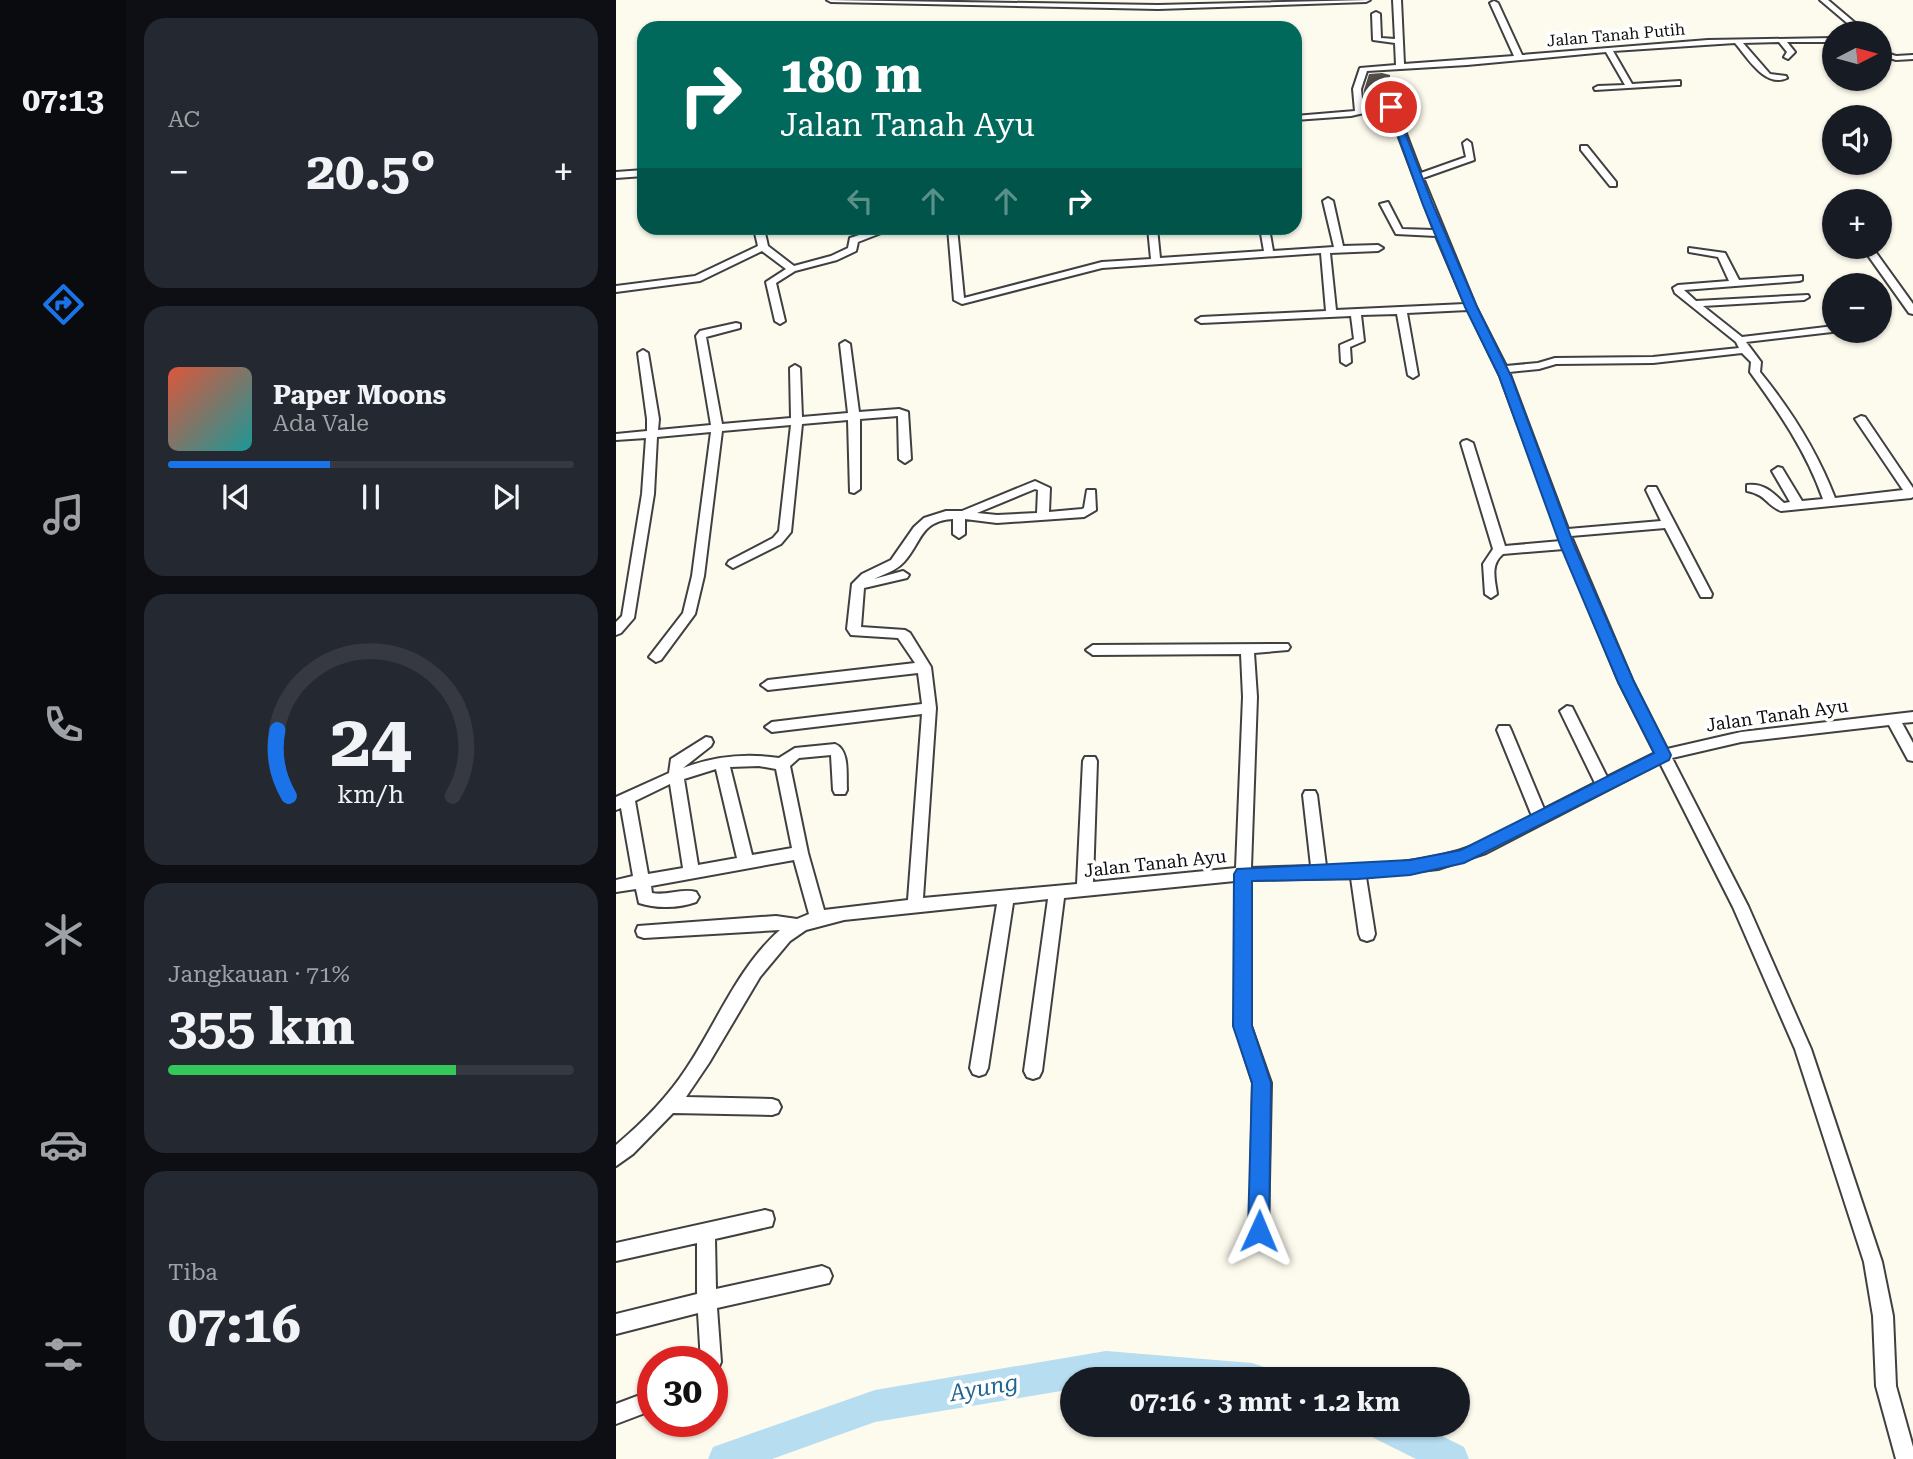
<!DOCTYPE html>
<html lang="id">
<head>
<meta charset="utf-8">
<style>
	:root { --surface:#171b24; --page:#242831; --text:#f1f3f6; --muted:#9ea1a6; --line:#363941; --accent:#1a73e8 }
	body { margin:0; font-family:"Roboto Serif",serif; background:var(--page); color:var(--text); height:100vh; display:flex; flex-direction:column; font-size:26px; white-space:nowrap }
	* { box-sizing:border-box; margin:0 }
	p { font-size:23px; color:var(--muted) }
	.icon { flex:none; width:38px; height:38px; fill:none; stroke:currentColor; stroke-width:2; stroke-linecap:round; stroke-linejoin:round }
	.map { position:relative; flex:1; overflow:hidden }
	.panel { display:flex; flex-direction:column; gap:18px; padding:18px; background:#0d0f14; width:490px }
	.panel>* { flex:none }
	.guide { position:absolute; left:21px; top:21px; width:665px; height:214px; border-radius:21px; box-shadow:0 2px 5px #0004; background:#00695c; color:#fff; overflow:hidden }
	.needle { width:46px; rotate:84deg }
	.buttons { position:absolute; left:1206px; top:21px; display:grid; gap:14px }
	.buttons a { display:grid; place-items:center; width:70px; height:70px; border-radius:50%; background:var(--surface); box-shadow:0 2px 5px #0004; font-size:35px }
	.speed { position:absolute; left:21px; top:1346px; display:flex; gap:14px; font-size:35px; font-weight:700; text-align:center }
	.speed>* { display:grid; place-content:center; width:91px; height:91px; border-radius:50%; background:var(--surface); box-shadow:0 2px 5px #0004; line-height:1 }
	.speed .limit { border:10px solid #d22; background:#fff; color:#111 }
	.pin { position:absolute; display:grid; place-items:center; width:60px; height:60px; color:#fff; margin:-30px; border:4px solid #fff; border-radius:50%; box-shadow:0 2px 7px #0007 }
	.me { position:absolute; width:77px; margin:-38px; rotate:1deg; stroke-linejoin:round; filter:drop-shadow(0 0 5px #0008) }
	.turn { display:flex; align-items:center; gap:24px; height:147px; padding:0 28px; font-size:32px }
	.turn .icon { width:91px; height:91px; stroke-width:2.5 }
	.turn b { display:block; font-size:49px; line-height:60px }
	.lanes { display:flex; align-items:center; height:66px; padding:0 28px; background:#0003; justify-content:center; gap:35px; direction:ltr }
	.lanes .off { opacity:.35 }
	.big { font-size:52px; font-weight:700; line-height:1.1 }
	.panel .widget { flex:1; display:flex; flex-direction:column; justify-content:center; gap:10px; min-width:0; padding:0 24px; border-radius:21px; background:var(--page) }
	.panel .dial { align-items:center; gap:0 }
	.dial svg { height:182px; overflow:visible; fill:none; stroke:var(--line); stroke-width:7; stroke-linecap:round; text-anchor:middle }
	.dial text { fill:var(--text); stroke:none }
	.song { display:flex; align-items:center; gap:21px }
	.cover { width:84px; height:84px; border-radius:10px; background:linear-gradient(135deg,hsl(10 70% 55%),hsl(180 70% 35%)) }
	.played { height:7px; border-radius:4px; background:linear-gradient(90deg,var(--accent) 40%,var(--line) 40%) }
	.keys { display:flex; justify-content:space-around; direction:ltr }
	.heat { display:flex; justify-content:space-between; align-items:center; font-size:38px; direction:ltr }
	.charge { height:10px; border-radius:5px; background:linear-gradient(90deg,#34c759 71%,var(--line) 0) }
	.trip { position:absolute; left:444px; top:1367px; width:410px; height:70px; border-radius:35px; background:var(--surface); box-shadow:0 2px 5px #0004; font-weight:700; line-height:70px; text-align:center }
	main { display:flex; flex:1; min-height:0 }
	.menu { display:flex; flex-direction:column; width:126px; justify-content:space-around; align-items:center; background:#090b0e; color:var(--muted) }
	.menu .icon { width:49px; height:49px }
	.menu .selected { color:var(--accent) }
	.menu b { font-size:32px; color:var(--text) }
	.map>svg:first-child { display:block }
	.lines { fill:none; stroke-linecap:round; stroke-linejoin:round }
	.river { fill:#b7ddf0; fill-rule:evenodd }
	.building { fill:#544e4a }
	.minor-casing { stroke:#404040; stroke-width:4 }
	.minor { fill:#fff; fill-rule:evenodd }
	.route { fill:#1a73e8; stroke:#114b97; stroke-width:2 }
	.labels { text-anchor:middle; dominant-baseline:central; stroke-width:7; stroke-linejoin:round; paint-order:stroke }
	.far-street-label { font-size:16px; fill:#0d0d0d; stroke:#fff }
	.street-label { font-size:18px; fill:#0d0d0d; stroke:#fff }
	.near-water-label { font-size:23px; font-style:italic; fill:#216593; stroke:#fff }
</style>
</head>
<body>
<main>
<nav class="menu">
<b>07:13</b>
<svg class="icon selected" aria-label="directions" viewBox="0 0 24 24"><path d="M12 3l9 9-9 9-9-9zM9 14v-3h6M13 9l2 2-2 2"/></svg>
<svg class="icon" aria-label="music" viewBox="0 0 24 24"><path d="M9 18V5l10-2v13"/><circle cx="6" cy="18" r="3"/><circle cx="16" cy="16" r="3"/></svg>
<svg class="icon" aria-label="phone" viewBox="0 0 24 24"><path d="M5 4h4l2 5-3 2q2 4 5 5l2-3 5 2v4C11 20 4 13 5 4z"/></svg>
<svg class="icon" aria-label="climate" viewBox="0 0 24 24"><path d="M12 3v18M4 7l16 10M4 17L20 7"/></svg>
<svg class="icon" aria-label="car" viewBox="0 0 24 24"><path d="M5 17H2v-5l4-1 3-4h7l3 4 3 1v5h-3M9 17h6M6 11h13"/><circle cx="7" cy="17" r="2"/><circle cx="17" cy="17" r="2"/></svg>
<svg class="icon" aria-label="filters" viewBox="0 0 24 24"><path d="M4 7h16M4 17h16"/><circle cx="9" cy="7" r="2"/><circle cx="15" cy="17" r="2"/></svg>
</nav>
<section class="panel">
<div class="widget"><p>AC</p>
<div class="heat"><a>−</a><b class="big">20.5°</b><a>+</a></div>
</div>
<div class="widget">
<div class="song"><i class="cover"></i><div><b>Paper Moons</b><p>Ada Vale</p></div></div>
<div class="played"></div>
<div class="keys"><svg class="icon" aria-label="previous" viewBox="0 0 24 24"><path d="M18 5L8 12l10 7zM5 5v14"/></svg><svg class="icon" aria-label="pause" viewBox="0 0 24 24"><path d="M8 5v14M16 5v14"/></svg><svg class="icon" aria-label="next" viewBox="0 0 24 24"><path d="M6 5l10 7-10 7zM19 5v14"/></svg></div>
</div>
<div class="widget dial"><svg viewBox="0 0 100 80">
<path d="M14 69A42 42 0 1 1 86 69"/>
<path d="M14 69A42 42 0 0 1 9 40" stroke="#1a73e8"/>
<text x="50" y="56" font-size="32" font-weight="700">24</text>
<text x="50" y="72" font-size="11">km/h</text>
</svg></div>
<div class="widget"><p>Jangkauan · 71%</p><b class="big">355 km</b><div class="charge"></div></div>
<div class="widget"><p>Tiba</p><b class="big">07:16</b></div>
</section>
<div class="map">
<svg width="1297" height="1459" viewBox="0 0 1297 1459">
	<rect width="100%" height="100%" fill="#fdfaee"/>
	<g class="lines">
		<g class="river">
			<polygon points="490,1351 636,1363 648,1367 652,1379 457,1379 457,1389 259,1422 156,1459 92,1459 97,1447 259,1390"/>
			<polygon points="750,1424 802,1424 848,1447 853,1459 800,1459 754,1436"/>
		</g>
	</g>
	<polygon class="building" points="766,73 774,75 774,81 769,84 768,101 749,105 748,90 753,74"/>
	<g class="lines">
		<g class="minor-casing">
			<g id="minor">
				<polygon points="211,0 542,5 754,0 750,2 542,9 215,2"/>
				<path d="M777,0H785L788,64L898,56L874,3L878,1L882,3L906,55L1092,40L1218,38V42H1171L1179,52L1172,59L1168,57L1171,52L1163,42L1127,43L1154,74L1170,76L1171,78C1149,88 1132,58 1119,43L997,51L1016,84L1064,81V85H1061L979,90L978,88L982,86L1009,85L990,52L851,65L751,71L745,89L747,108L771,103L772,84L779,82L780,102L777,106L781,110L805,173L850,157L847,143L851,140L855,143L858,160L807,178L860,307L890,366L922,363L939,358L1037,357L1123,348L1120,342L1059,293L1057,288L1062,285L1113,281L1102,257L1073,252V248L1109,253L1123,280L1186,276V280L1183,281L1068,290L1080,301L1192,295L1193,297L1188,300L1087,306L1126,337L1218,326V331H1220L1216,332L1130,342L1145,362L1144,372C1175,410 1201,451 1219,498L1287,490L1239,419L1245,416L1249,417L1297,488V497L1295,498L1165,511C1150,505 1151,495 1131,491V485C1148,483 1156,492 1168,503L1174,502L1156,471L1162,467L1166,468L1186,501L1207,499C1190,451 1163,412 1134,372L1135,362L1126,353L1037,363L940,364L923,369L893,372L952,529L1045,521L1030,490L1032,487H1040L1096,594L1095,597H1085L1049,528L955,536L1017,682L1051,749L1125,732L1297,712V722L1286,723L1297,743V761L1292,760L1273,725L1125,742L1056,758L1132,906L1195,1049L1266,1262L1277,1316L1280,1386L1297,1447V1459H1280L1260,1386L1257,1316L1248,1262L1179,1049L1117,907L1044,763L870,853L822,869L750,877L759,934L757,939L751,941L745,939L743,934L735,878L635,880V1026L655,1083L652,1231L650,1238L643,1240L636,1238L634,1231L637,1083L619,1026V881L448,898L426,1071L423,1077L417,1079L411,1077L408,1071L432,899L397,903L372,1068L369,1074L363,1076L357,1074L354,1068L381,904L228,920L190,930L174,941L144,977L93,1063L70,1097L156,1099L162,1101L165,1107L162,1113L156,1115L57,1113L17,1154L0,1166V1145C26,1123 51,1098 70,1069C101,1023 121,968 164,930L28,938L22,936L20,931L22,926L160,916L181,919L193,914L178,860L35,886L36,893C51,896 66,888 80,892L83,897L80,902C63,908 41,909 23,903L20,889L0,892V880L17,876L5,808L0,810V797L53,773L55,759L90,737L95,738L97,742L95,746L67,768C99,756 129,753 163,758L179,748L219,744C234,750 230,775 231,790L229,794H219L217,790L215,755L183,758L174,766L192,853L208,910L292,900L306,714L156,732L149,727L156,722L306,704L302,673L152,690L145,685L152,680L299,663L282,638L235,635L231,629L236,584L246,574L275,560L298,527L308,518L330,511H346L419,481L434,488L433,512L466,509L468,508L471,490H479L480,510L468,517L381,523L349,519V534L343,538L337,534V519C304,521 306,542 288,562C280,571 268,574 258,579L287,571L293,575L291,578L248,588L245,627L289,630L294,633L315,667L320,708L307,898L461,884L467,761L469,757H479L481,761L477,882L620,868L627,697L625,654L477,655L470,650L477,645L672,644L674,647L672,650L638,653L641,697L635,868L695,866L687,795L689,791H699L701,795L710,866C759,865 812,863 859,845C878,837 897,825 916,816L881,730L883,726H893L895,730L928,809L979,783L944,711L951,706L956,707L991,777L1039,753L1003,682L948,549L887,554C874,565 879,579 881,594L875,598L869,594L867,564L877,549L845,443L847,441L851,440L857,443L889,546L945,541L884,376L852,310L791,313L802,375L797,378L792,375L781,314L745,315L748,341L734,347L735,362L730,365L725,362L724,345L738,339L735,316L585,323L580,320L585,317L710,311L705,253L486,268L346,304L338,300L332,228H341L348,298L486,262L535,259L532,228H541L544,258L648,251L644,228H653L657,251L718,247L707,201L712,198L717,201L727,246L762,245L767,248L762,251L714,253L720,310L849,304L820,236L780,234L764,204L772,202L786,229L818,230L773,111L769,108L735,116L679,120V116L739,111L737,89L744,68L780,65L779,43L757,40L756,14L760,12L764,14L765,38L779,39ZM419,489L422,490L421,513L381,515L361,513ZM143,766L160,769L176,848L136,855L114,767ZM100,769L121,858L82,865L68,779ZM54,784L67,868L32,874L19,801Z"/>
				<polygon points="1204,0 1212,0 1251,33 1243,33"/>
				<polygon points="1264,51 1280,56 1297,55 1297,59 1280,60 1264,55"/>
				<polygon points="965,146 971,146 1000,182 1000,186 994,186 965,150"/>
				<polygon points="28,170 28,176 0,178 0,172"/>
				<polygon points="265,228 278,228 242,242 240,251 221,260 179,271 160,283 169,321 164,324 159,321 150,282 170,269 146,251 84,281 0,292 0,286 79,276 142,246 139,233 144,230 149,233 152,246 178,266 215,256 232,248 234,238"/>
				<polygon points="1246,247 1256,247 1297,304 1297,314 1293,313"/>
				<polygon points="120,323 124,324 124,328 90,337 106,424 175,418 174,368 179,365 184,368 186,417 232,413 224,344 229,341 234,344 243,412 283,409 292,412 295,459 289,463 283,459 282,416 244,419 244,489 238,493 234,492 232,420 186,424 175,532 165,544 117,568 111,564 113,561 157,538 163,531 175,425 106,431 88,576 79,614 45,660 40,662 33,657 67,613 76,576 95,432 41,437 38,494 18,618 5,633 0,635 0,622 6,616 26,494 30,438 0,440 0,434 31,431 31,419 22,353 27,350 32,353 43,419 42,430 95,425 80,336 84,331"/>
				<polygon points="149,1210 156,1212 158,1219 156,1226 99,1239 100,1289 206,1266 213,1269 216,1276 213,1283 101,1308 105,1362 102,1369 96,1371 96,1362 85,1362 82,1313 0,1334 0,1314 81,1294 81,1243 0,1261 0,1243"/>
				<polygon points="37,1390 37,1410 0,1424 0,1404"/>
			</g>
		</g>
		<use href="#minor" class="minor"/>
	</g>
	<polygon class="route" points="771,105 779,107 817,205 861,307 895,376 958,545 1018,682 1055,755 1053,760 848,863 794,875 742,879 636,881 636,1026 655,1083 653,1231 650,1239 643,1242 635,1239 632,1231 636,1083 617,1026 618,874 621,869 794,860 845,850 1038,753 1002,682 944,545 883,376 849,307 807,205"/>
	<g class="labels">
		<g class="far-street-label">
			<text transform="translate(1000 35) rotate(-5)">Jalan Tanah Putih</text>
		</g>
		<g class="street-label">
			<text transform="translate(1161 715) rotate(-8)">Jalan Tanah Ayu</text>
			<text transform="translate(539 863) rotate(-6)">Jalan Tanah Ayu</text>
		</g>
		<g class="near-water-label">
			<text transform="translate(368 1388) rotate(-10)">Ayung</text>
		</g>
	</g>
</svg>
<div class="buttons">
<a><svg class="needle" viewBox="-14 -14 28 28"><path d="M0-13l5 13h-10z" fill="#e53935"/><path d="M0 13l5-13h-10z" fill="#9ea1a6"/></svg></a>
<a><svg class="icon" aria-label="sound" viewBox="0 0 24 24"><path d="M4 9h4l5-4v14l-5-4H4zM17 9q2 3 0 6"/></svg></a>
<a>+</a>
<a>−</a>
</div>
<div class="speed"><div class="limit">30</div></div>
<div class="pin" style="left:775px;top:107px;background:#d93025"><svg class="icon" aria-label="arrive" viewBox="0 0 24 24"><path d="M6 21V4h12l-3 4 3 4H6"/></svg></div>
<svg class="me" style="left:643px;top:1231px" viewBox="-20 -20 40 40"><path d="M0-17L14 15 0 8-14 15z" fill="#1a73e8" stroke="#fff" stroke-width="4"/></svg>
<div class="trip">07:16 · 3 mnt · 1.2 km</div>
<div class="guide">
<div class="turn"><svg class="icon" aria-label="right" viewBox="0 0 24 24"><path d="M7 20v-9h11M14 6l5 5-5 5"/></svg><div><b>180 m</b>Jalan Tanah Ayu</div></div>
<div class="lanes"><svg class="icon off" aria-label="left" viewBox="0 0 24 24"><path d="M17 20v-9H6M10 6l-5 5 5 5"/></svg><svg class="icon off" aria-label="ahead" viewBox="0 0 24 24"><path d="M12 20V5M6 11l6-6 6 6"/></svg><svg class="icon off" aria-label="ahead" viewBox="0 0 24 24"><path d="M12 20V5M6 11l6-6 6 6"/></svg><svg class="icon" aria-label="right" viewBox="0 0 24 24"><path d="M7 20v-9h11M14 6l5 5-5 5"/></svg></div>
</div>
</div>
</main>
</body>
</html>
